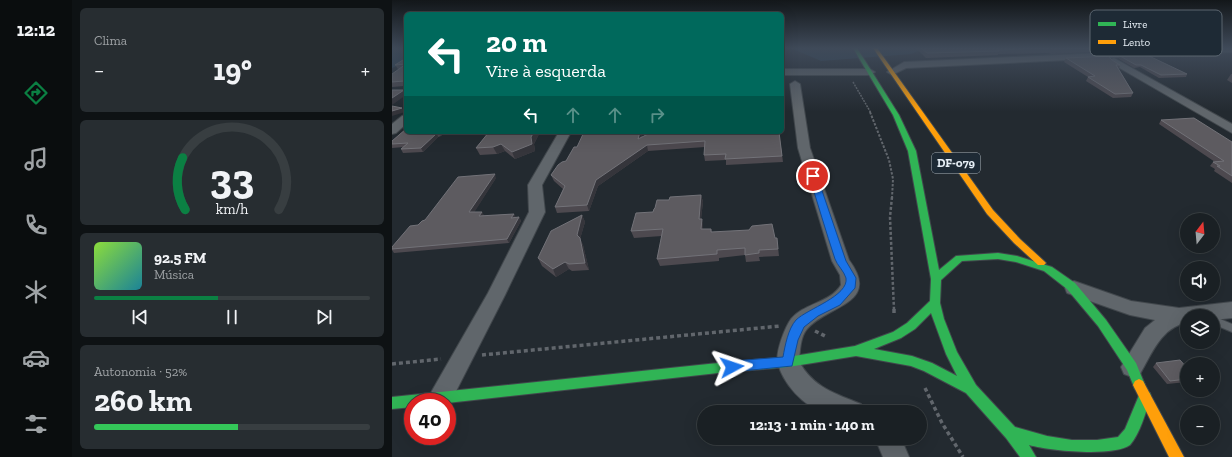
<!DOCTYPE html>
<html lang="pt">
<head>
<meta charset="utf-8">
<style>
	:root { --surface:#1a2024; --page:#272d31; --text:#f1f3f6; --muted:#9fa3a6; --line:#383e41; --accent:#0b8043 }
	body { margin:0; font-family:"Zilla Slab",serif; background:var(--page); color:var(--text); height:100vh; display:flex; flex-direction:column; font-size:15px; white-space:nowrap }
	* { box-sizing:border-box; margin:0 }
	p { font-size:13px; color:var(--muted) }
	.icon { flex:none; width:22px; height:22px; fill:none; stroke:currentColor; stroke-width:2; stroke-linecap:round; stroke-linejoin:round }
	.map { position:relative; flex:1; overflow:hidden }
	.details { display:flex; flex-direction:column; gap:8px; padding:8px; background:#0e1214; width:320px }
	.details>* { flex:none }
	.banner { position:absolute; left:12px; top:12px; width:380px; height:122px; border-radius:6px; box-shadow:0 4px 16px #0002,0 0 0 1px var(--line); background:#00695c; color:#fff; overflow:hidden }
	.needle { width:26px; rotate:16deg }
	.fabs { position:absolute; left:788px; top:213px; display:grid; gap:8px }
	.fabs a { display:grid; place-items:center; width:40px; height:40px; border-radius:50%; background:var(--surface); box-shadow:0 4px 16px #0002,0 0 0 1px var(--line); font-size:20px }
	.speed { position:absolute; left:12px; top:393px; display:flex; gap:8px; font-size:20px; font-weight:700; text-align:center }
	.speed>* { display:grid; place-content:center; width:52px; height:52px; border-radius:50%; background:var(--surface); box-shadow:0 4px 16px #0002,0 0 0 1px var(--line); line-height:1 }
	.speed .limit { border:6px solid #d22; background:#fff; color:#111 }
	.pin { position:absolute; display:grid; place-items:center; width:34px; height:34px; color:#fff; margin:-17px; border:2px solid #fff; border-radius:50%; box-shadow:0 1px 4px #0007 }
	.me { position:absolute; width:44px; margin:-22px; rotate:85deg; stroke-linejoin:round; filter:drop-shadow(0 0 3px #0008) }
	.turn { display:flex; align-items:center; gap:14px; height:84px; padding:0 16px; font-size:18px }
	.turn .icon { width:52px; height:52px; stroke-width:2.5 }
	.turn b { display:block; font-size:28px; line-height:34px }
	.lanes { display:flex; align-items:center; height:38px; padding:0 16px; background:#0003; justify-content:center; gap:20px; direction:ltr }
	.lanes .off { opacity:.35 }
	.big { font-size:30px; font-weight:800; line-height:1.1 }
	.details .card { flex:1; display:flex; flex-direction:column; justify-content:center; gap:6px; min-width:0; padding:0 14px; border-radius:6px; background:var(--page) }
	.details .dial { align-items:center; gap:0 }
	.dial svg { height:104px; overflow:visible; fill:none; stroke:var(--line); stroke-width:7; stroke-linecap:round; text-anchor:middle }
	.dial text { fill:var(--text); stroke:none }
	.song { display:flex; align-items:center; gap:12px }
	.cover { width:48px; height:48px; border-radius:6px; background:linear-gradient(135deg,hsl(90 70% 55%),hsl(190 70% 35%)) }
	.played { height:4px; border-radius:2px; background:linear-gradient(90deg,var(--accent) 45%,var(--line) 45%) }
	.keys { display:flex; justify-content:space-around; direction:ltr }
	.heat { display:flex; justify-content:space-between; align-items:center; font-size:22px; direction:ltr }
	.charge { height:6px; border-radius:3px; background:linear-gradient(90deg,#34c759 52%,var(--line) 0) }
	.trip { position:absolute; left:305px; top:405px; width:230px; height:40px; border-radius:20px; background:var(--surface); box-shadow:0 4px 16px #0002,0 0 0 1px var(--line); font-weight:800; line-height:40px; text-align:center }
	main { display:flex; flex:1; min-height:0 }
	.tabs { display:flex; flex-direction:column; width:72px; justify-content:space-around; align-items:center; background:#0a0d0e; color:var(--muted) }
	.tabs .icon { width:28px; height:28px }
	.tabs .on { color:var(--accent) }
	.tabs b { font-size:18px; color:var(--text) }
	.map>svg:first-child { display:block }
	.green { fill:#293f52 }
	.lines { fill:none; stroke-linecap:round; stroke-linejoin:round }
	.lane-casing { stroke:#41474c; stroke-width:2 }
	.street-casing { stroke:#41474c; stroke-width:2 }
	.fast-casing { stroke:#41474c; stroke-width:2 }
	.slow-casing { stroke:#41474c; stroke-width:2 }
	.path-far3 { stroke:#61666c; stroke-width:1.5; stroke-dasharray:2 1; stroke-linecap:butt }
	.path-far2 { stroke:#61666c; stroke-width:2; stroke-dasharray:2.5 1.5; stroke-linecap:butt }
	.path-far1 { stroke:#61666c; stroke-width:2.5; stroke-dasharray:3 2; stroke-linecap:butt }
	.path { stroke:#61666c; stroke-width:3.5; stroke-dasharray:4 3; stroke-linecap:butt }
	.lane { fill:#60666b; fill-rule:evenodd }
	.street { fill:#60666b; fill-rule:evenodd }
	.fast { fill:#30b455; fill-rule:evenodd }
	.slow { fill:#ff9f0a; fill-rule:evenodd }
	.wall { fill:#4d494f }
	.shaded-wall { fill:#35353b }
	.building { fill:#5d5b60; stroke:#727278 }
	.route { fill:#1a73e8; stroke:#114b97 }
	.labels { text-anchor:middle; dominant-baseline:central; stroke-width:4; stroke-linejoin:round; paint-order:stroke }
	.shield { fill:#1e2a35; stroke:#aab3bb; stroke-width:1 }
	.shield-label { font-size:12px; font-weight:bold; fill:#e6eef5 }
	.key { fill:#1e2a35; stroke:#5a656f; stroke-width:1 }
	.key-label { font-size:11px; fill:#e6eef5 }
</style>
</head>
<body>
<main>
<nav class="tabs">
<b>12:12</b>
<svg class="icon on" aria-label="directions" viewBox="0 0 24 24"><path d="M12 3l9 9-9 9-9-9zM9 14v-3h6M13 9l2 2-2 2"/></svg>
<svg class="icon" aria-label="music" viewBox="0 0 24 24"><path d="M9 18V5l10-2v13"/><circle cx="6" cy="18" r="3"/><circle cx="16" cy="16" r="3"/></svg>
<svg class="icon" aria-label="phone" viewBox="0 0 24 24"><path d="M5 4h4l2 5-3 2q2 4 5 5l2-3 5 2v4C11 20 4 13 5 4z"/></svg>
<svg class="icon" aria-label="climate" viewBox="0 0 24 24"><path d="M12 3v18M4 7l16 10M4 17L20 7"/></svg>
<svg class="icon" aria-label="car" viewBox="0 0 24 24"><path d="M5 17H2v-5l4-1 3-4h7l3 4 3 1v5h-3M9 17h6M6 11h13"/><circle cx="7" cy="17" r="2"/><circle cx="17" cy="17" r="2"/></svg>
<svg class="icon" aria-label="filters" viewBox="0 0 24 24"><path d="M4 7h16M4 17h16"/><circle cx="9" cy="7" r="2"/><circle cx="15" cy="17" r="2"/></svg>
</nav>
<section class="details">
<div class="card"><p>Clima</p>
<div class="heat"><a>−</a><b class="big">19°</b><a>+</a></div>
</div>
<div class="card dial"><svg viewBox="0 0 100 80">
<path d="M14 69A42 42 0 1 1 86 69"/>
<path d="M14 69A42 42 0 0 1 12 29" stroke="#0b8043"/>
<text x="50" y="56" font-size="32" font-weight="700">33</text>
<text x="50" y="72" font-size="11">km/h</text>
</svg></div>
<div class="card">
<div class="song"><i class="cover"></i><div><b>92.5 FM</b><p>Música</p></div></div>
<div class="played"></div>
<div class="keys"><svg class="icon" aria-label="previous" viewBox="0 0 24 24"><path d="M18 5L8 12l10 7zM5 5v14"/></svg><svg class="icon" aria-label="pause" viewBox="0 0 24 24"><path d="M8 5v14M16 5v14"/></svg><svg class="icon" aria-label="next" viewBox="0 0 24 24"><path d="M6 5l10 7-10 7zM19 5v14"/></svg></div>
</div>
<div class="card"><p>Autonomia · 52%</p><b class="big">260 km</b><div class="charge"></div></div>
</section>
<div class="map">
<svg width="840" height="457" viewBox="0 0 840 457">
	<rect width="100%" height="100%" fill="#232a30"/>
	<g class="green">
		<polygon points="0,48 14,48 14,62 0,68"/>
		<polygon points="399,48 534,48 519,54 429,61"/>
	</g>
	<g class="lines">
		<g class="lane-casing">
			<polygon id="lane" points="821,316 840,324 840,332 821,324"/>
		</g>
		<g class="street-casing">
			<g id="street">
				<polygon points="818,48 840,48 840,52 514,68 500,75 495,72 512,62"/>
				<polygon points="722,58 840,124 840,133 719,63 717,61 719,59"/>
				<polygon points="390,69 478,69 483,72 478,75 390,75"/>
				<path d="M403,81L408,84L418,148L457,260C490,304 435,305 415,329C408,337 408,352 407,361C420,387 444,394 469,404L473,412C460,412 445,414 433,412C412,408 390,382 386,363C383,353 393,327 399,319C412,303 438,303 449,285L448,275L440,261L406,148L398,84Z"/>
				<polygon points="14,115 14,124 4,133 0,134 0,124 10,116"/>
				<polygon points="167,132 179,132 150,185 153,212 113,295 57,405 55,405 55,402 40,402 37,397 41,389 96,293 137,212 136,185"/>
				<path d="M682,281L739,301L787,308L840,302V318L821,320V316H795V323C770,326 759,355 748,374L740,377L732,374L729,367L753,328L763,320L738,315L675,293L673,288L675,283Z"/>
				<polygon points="483,438 509,438 517,457 491,457"/>
			</g>
		</g>
		<g class="fast-casing">
			<path id="fast" d="M461,48H465L507,115L524,151L547,270L564,256L606,253L625,256L660,267L683,283L714,320L744,363L753,385L751,389L747,391L743,389L735,370L706,326L675,289L652,271L624,262L606,259L570,261L549,280L548,303L552,319L565,352L584,385L623,427L655,436L680,440H705L726,437L733,429L748,393L753,391L758,393L759,397C754,411 748,434 738,445C721,457 659,451 637,445L644,457H628L614,438L574,393L532,371L519,366L464,356L396,367L326,373L55,403L21,402V407L0,409V397L326,363L396,357L463,346L501,332L515,323L538,301L539,279L516,151L501,115ZM539,313L554,354L565,376L540,363L520,356L482,349L509,338L523,329Z"/>
		</g>
		<g class="slow-casing">
			<g id="slow">
				<polygon points="481,48 485,48 601,210 628,239 652,261 654,263 652,265 646,265 622,243 595,214"/>
				<polygon points="747,379 751,381 792,457 777,457 741,385 743,381"/>
			</g>
		</g>
		<polyline class="path-far3" points="461,82 479,113"/>
		<polyline class="path-far2" points="478,112 497,160 501,179 500,198"/>
		<polyline class="path-far1" points="500,197 498,217 502,310"/>
		<g class="path">
			<polyline points="502,309 502,314"/>
			<polyline points="423,331 433,336"/>
			<polyline points="90,355 388,326"/>
			<polyline points="0,364 49,359"/>
			<polyline points="533,388 550,423 571,457"/>
		</g>
		<use href="#lane" class="lane"/>
		<use href="#street" class="street"/>
		<use href="#fast" class="fast"/>
		<use href="#slow" class="slow"/>
	</g>
	<g class="wall">
		<polygon points="524,48 739,48 738,50 660,54 655,53 606,54 606,55 534,58"/>
		<polygon points="728,56 795,74 794,77 767,78 748,67 742,68 727,59"/>
		<polygon points="717,57 720,60 728,65 727,69 741,93 739,97 721,98 694,81 696,77 672,62 674,58"/>
		<polygon points="14,58 14,92 12,89 12,86 0,87 0,74 8,69 6,69 3,65"/>
		<polygon points="839,74 840,74 840,83 835,80"/>
		<polygon points="769,120 840,142 840,183 822,171 823,169 818,166 821,162 823,162 767,124"/>
		<polygon points="54,132 49,136 46,137 31,152 11,153 9,149 12,147 0,148 0,141"/>
		<polygon points="97,132 148,132 142,144 143,151 123,159 113,151 105,154 88,155 84,148"/>
		<polygon points="251,132 250,137 387,132 391,162 334,165 334,160 313,161 312,155 313,147 256,151 206,186 197,211 165,213 163,207 171,189 162,181 159,175 174,161 185,147"/>
		<polygon points="104,178 82,212 92,215 92,216 122,214 123,218 127,217 129,221 117,243 2,253 0,250 0,247 26,225 33,220"/>
		<polygon points="309,195 311,202 309,219 311,226 311,229 319,229 320,232 383,238 385,238 387,256 367,257 368,261 354,262 353,255 327,258 327,261 268,266 265,259 270,236 242,238 239,231 261,212 277,200"/>
		<polygon points="190,215 193,222 188,239 191,245 197,270 180,271 177,269 164,277 150,266 146,258"/>
		<polygon points="764,363 795,368 795,382 775,384 761,367"/>
	</g>
	<g class="shaded-wall">
		<polygon points="12,90 14,93 14,95 0,105 0,98"/>
		<polygon points="10,108 13,112 0,116 0,111"/>
		<polygon points="49,132 54,132 49,136 47,133"/>
		<polygon points="142,132 148,132 142,144 143,151 123,159 120,152 139,137"/>
		<polygon points="248,132 251,132 247,144 246,139"/>
		<polygon points="45,133 46,137 31,152 29,148"/>
		<polygon points="109,144 113,151 105,154 101,147"/>
		<polygon points="255,145 256,151 206,186 197,211 195,205 204,180"/>
		<polygon points="103,174 104,178 80,216 77,212"/>
		<polygon points="309,195 311,202 308,226 307,219"/>
		<polygon points="90,212 92,215 89,220 87,216"/>
		<polygon points="122,214 124,217 121,222 119,218"/>
		<polygon points="190,215 193,222 188,239 191,245 197,270 193,263 185,235"/>
		<polygon points="127,217 129,221 117,243 115,239"/>
		<polygon points="310,219 311,226 311,236 309,229"/>
		<polygon points="173,262 177,269 164,277 161,269"/>
	</g>
	<g class="building">
		<polygon points="529,48 704,48 661,49 657,48 606,50 607,51 535,53"/>
		<polygon points="755,55 795,74 769,75 749,65 744,65 728,56"/>
		<polygon points="718,56 717,57 720,60 728,65 724,65 741,93 723,94 696,77 703,76 674,58"/>
		<polygon points="14,58 14,64 3,65"/>
		<polygon points="14,64 14,88 12,89 12,81 0,82 0,74"/>
		<polygon points="0,90 12,90 0,98"/>
		<polygon points="0,106 10,108 0,111"/>
		<polygon points="802,118 840,142 840,176 825,166 828,166 821,162 832,161 769,120"/>
		<polygon points="14,129 14,132 49,132 47,133 45,133 29,148 9,149 16,143 0,144 0,141"/>
		<polygon points="97,132 142,132 139,137 140,144 120,152 109,144 101,147 84,148"/>
		<polygon points="192,132 248,132 246,139 260,132 387,132 390,156 333,159 334,154 312,155 313,141 255,145 204,180 195,205 163,207 173,186 159,175 166,165 170,162 174,161 182,147 185,147"/>
		<polygon points="103,174 77,212 90,212 87,216 122,214 119,218 127,217 115,239 0,249 0,247 18,226 26,225 30,221 33,220 66,177"/>
		<polygon points="309,195 307,219 310,219 309,229 319,229 319,232 357,230 360,226 380,224 383,238 385,238 386,249 367,250 367,253 353,255 353,248 325,250 325,254 265,259 271,229 239,231 244,213 261,212 262,209 263,208 265,200 277,200 278,197"/>
		<polygon points="190,215 185,235 188,238 193,263 177,264 173,262 161,269 146,258 159,231"/>
		<polygon points="788,360 795,368 795,379 778,381 764,363"/>
	</g>
	<linearGradient id="sky" x2="0" y2="1"><stop stop-color="#13171a"/><stop offset="0.43" stop-color="#3f4a59"/><stop offset="1" stop-color="#3f4a59" stop-opacity="0"/></linearGradient>
	<rect width="840" height="112" fill="url(#sky)"/>
	<path class="route" d="M421,174L425,176L454,261L464,278L463,288L448,305L426,316L412,327L406,340L400,366L340,372L336,371L334,367L336,363L340,361L391,357C393,346 396,329 404,320C415,309 457,296 454,278C452,271 445,265 443,259C434,232 426,204 417,176Z"/>
	<g class="labels">
		<rect class="shield" x="540" y="153" width="48" height="20" rx="3"/>
		<g class="shield-label">
			<text x="564" y="163">DF-079</text>
		</g>
	</g>
	<rect x="698" y="10" width="132" height="46" rx="6" class="key"/>
	<rect x="706" y="22" width="18" height="4" fill="#30b455"/>
	<rect x="706" y="40" width="18" height="4" fill="#ff9f0a"/>
	<g class="key-label">
		<text x="731" y="28">Livre</text>
		<text x="731" y="46">Lento</text>
	</g>
</svg>
<div class="fabs">
<a><svg class="needle" viewBox="-14 -14 28 28"><path d="M0-13l5 13h-10z" fill="#e53935"/><path d="M0 13l5-13h-10z" fill="#9fa3a6"/></svg></a>
<a><svg class="icon" aria-label="sound" viewBox="0 0 24 24"><path d="M4 9h4l5-4v14l-5-4H4zM17 9q2 3 0 6"/></svg></a>
<a><svg class="icon" aria-label="layers" viewBox="0 0 24 24"><path d="M12 4l9 5-9 5-9-5zM3 14l9 5 9-5"/></svg></a>
<a>+</a>
<a>−</a>
</div>
<div class="speed"><div class="limit">40</div></div>
<div class="pin" style="left:421px;top:176px;background:#d93025"><svg class="icon" aria-label="arrive" viewBox="0 0 24 24"><path d="M6 21V4h12l-3 4 3 4H6"/></svg></div>
<svg class="me" style="left:340px;top:367px" viewBox="-20 -20 40 40"><path d="M0-17L14 15 0 8-14 15z" fill="#1a73e8" stroke="#fff" stroke-width="4"/></svg>
<div class="trip">12:13 · 1 min · 140 m</div>
<div class="banner">
<div class="turn"><svg class="icon" aria-label="left" viewBox="0 0 24 24"><path d="M17 20v-9H6M10 6l-5 5 5 5"/></svg><div><b>20 m</b>Vire à esquerda</div></div>
<div class="lanes"><svg class="icon" aria-label="left" viewBox="0 0 24 24"><path d="M17 20v-9H6M10 6l-5 5 5 5"/></svg><svg class="icon off" aria-label="ahead" viewBox="0 0 24 24"><path d="M12 20V5M6 11l6-6 6 6"/></svg><svg class="icon off" aria-label="ahead" viewBox="0 0 24 24"><path d="M12 20V5M6 11l6-6 6 6"/></svg><svg class="icon off" aria-label="right" viewBox="0 0 24 24"><path d="M7 20v-9h11M14 6l5 5-5 5"/></svg></div>
</div>
</div>
</main>
</body>
</html>
